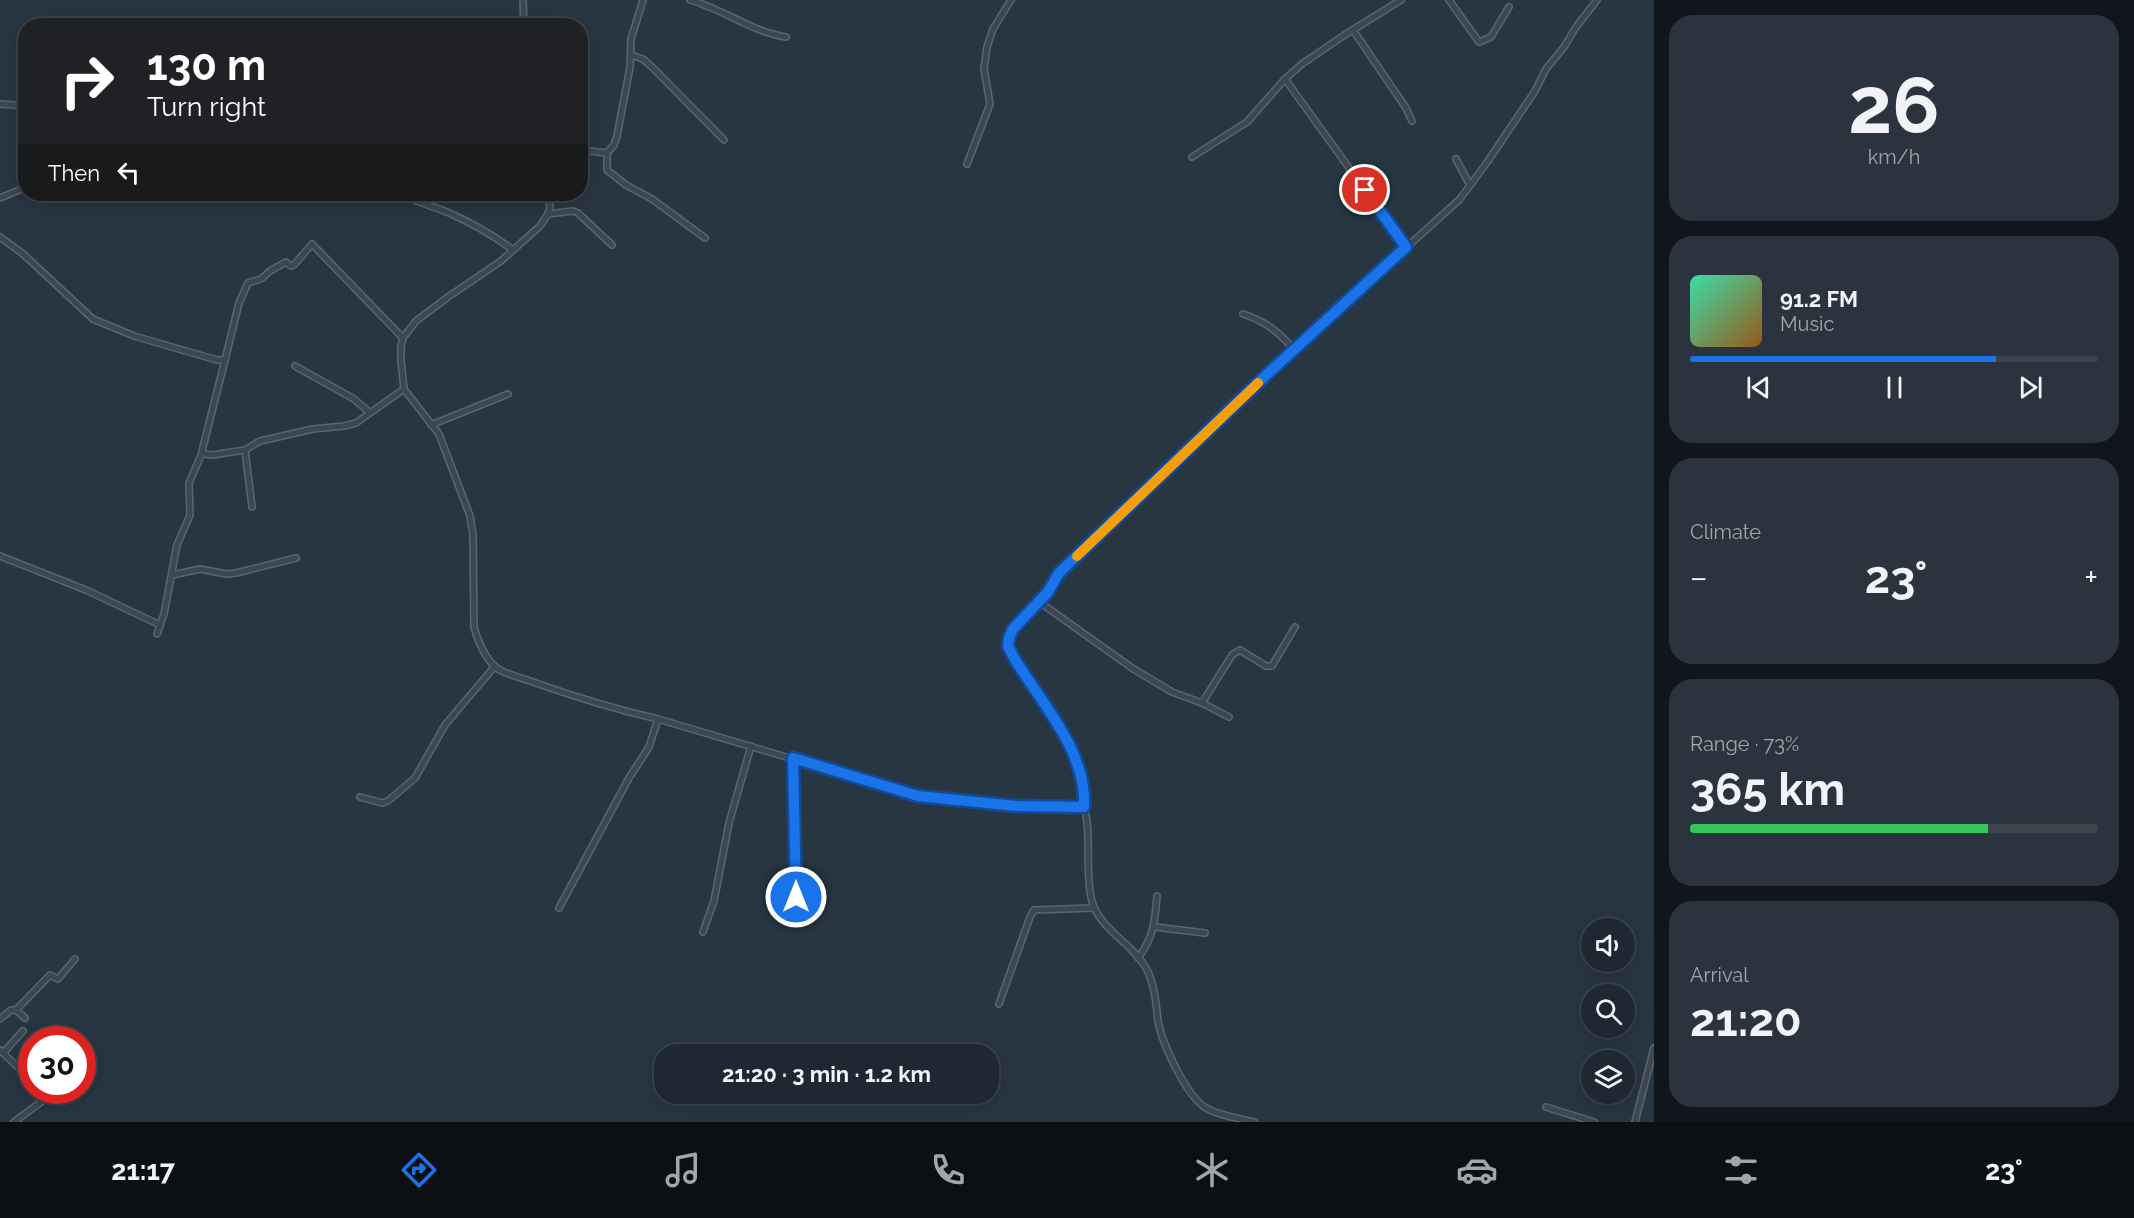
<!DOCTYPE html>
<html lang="en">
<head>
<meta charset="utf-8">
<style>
	:root { --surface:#1e2832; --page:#2b343e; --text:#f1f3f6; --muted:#a1a6ac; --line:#3c444d; --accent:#1a73e8 }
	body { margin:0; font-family:Raleway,sans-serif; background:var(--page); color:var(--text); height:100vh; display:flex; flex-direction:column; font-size:22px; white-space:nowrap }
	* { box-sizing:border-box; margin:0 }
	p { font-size:20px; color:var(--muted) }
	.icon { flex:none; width:33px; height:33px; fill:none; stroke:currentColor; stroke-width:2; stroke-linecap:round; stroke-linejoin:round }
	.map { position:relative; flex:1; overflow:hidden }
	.side { display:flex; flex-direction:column; gap:15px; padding:15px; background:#10161c; width:480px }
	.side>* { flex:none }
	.hud { position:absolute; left:18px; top:18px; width:570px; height:183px; border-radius:24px; box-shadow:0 3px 15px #0003,0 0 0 2px var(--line); background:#202124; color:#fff; overflow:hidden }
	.controls { position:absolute; left:1581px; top:918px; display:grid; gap:12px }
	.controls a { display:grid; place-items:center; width:54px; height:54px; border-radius:50%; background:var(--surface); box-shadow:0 3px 15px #0003,0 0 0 2px var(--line); font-size:30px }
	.speed { position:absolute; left:18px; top:1026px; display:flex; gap:12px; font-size:30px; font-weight:700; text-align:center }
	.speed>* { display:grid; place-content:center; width:78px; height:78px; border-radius:50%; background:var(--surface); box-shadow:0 3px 15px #0003,0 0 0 2px var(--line); line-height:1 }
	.speed .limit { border:9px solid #d22; background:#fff; color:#111 }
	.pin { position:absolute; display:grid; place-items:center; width:51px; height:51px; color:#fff; margin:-26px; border:3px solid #fff; border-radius:50%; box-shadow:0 2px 6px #0007 }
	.me { position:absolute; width:66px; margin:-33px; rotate:0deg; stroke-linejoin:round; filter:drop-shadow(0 0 4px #0008) }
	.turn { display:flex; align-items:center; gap:21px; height:126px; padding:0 30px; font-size:27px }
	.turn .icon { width:78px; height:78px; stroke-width:2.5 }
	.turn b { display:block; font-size:42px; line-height:51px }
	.then { display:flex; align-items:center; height:57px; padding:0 30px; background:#0003; gap:12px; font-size:22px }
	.big { font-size:45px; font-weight:700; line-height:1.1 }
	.side .tile { flex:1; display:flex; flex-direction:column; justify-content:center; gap:9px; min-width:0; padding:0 21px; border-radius:24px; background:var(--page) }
	.side .dial { align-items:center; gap:0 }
	.dial b { font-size:78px; line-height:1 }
	.song { display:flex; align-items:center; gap:18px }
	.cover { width:72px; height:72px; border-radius:9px; background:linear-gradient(135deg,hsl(160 70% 55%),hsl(30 70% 35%)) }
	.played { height:6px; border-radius:3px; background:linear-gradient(90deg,var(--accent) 75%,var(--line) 75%) }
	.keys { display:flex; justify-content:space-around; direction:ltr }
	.heat { display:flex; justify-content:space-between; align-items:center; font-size:33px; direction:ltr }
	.charge { height:9px; border-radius:4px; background:linear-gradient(90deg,#34c759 73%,var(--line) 0) }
	.trip { position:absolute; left:654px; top:1044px; width:345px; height:60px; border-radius:24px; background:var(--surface); box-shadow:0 3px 15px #0003,0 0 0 2px var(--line); font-weight:700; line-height:60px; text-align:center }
	.tabs { display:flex; height:96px; justify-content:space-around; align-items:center; background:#0c1014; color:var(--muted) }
	.tabs .icon { width:42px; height:42px }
	.tabs .on { color:var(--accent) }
	.tabs b { font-size:27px; color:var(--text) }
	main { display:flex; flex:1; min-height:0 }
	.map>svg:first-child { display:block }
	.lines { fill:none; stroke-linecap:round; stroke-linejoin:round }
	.minor-casing { stroke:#5a656f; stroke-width:8 }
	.minor { stroke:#3c4752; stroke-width:5 }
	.route-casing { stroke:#114b97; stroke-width:15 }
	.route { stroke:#1a73e8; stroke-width:10 }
	.slow { stroke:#f59e0b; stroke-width:10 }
</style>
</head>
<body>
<main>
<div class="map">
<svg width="1654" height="1122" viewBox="0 0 1654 1122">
	<rect width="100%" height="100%" fill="#283642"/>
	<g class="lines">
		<g class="minor-casing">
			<g id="minor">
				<polyline points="523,0 524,26"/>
				<polyline points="643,0 631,39 630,67 617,136 614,145 607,153 607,170 626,185 652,199 705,238"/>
				<path d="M690,0C723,9 752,32 786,37"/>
				<polyline points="1449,0 1479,42 1491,37 1509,7"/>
				<polyline points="1353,30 1406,108 1412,121"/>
				<polyline points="631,55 643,59 653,68 724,140"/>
				<polyline points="1285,79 1406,247"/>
				<polyline points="0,104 26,106"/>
				<polyline points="580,150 607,153"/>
				<polyline points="1192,157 1247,122 1285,79 1302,64 1346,34 1401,0"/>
				<polyline points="1456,159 1470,185"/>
				<polyline points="967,164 990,104 984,69 987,47 993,29 1011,0"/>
				<path d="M404,194C417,203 432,206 447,212C470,222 493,235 513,250"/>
				<path d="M547,194L550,207L548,214L540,226L501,261L448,297L416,321L403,338L401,346V361L404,389L439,434L470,516L473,535L474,627C477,640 485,657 495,667C504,674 519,677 530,681C572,696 614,709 658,719L918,796L1016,806H1084C1092,836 1085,868 1091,897C1097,929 1131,941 1146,968C1155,985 1156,1003 1158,1021C1162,1043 1186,1096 1206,1108C1219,1116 1239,1118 1254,1122"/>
				<polyline points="0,198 26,187"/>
				<polyline points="548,214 573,211 578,213 612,245"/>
				<polyline points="0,237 22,253 93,319 134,336 217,360 225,360 202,451 204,454 212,455 245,450 260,441 313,429 344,426 356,423 404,389"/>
				<path d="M1243,314C1267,322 1277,331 1294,349"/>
				<polyline points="225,360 239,303 248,283 261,279 270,271 286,262 291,266 294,265 312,244 403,338"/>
				<polyline points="295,366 354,399 369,412"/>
				<polyline points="431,425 508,394"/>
				<polyline points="245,450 252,507"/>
				<polyline points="0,556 86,590 160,625"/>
				<polyline points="172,575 200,569 226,574 236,573 296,558"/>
				<polyline points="1038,601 1132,668 1172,692 1202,703 1229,717"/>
				<polyline points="157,634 164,614 177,545 190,515 189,483 202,453"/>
				<polyline points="1202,703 1232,655 1240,650 1266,666 1272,666 1295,627"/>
				<polyline points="793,758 792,782 796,825 796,897"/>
				<polyline points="360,797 382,803 388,801 415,778 445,725 495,666"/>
				<path d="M1084,806C1087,745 1034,698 1009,646C1009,625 1033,608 1047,593C1052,587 1054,579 1059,573L1294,349L1460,199L1488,161L1535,91L1546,69L1564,47L1576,27L1597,0"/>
				<polyline points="559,908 629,778 649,747 658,719"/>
				<polyline points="1155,927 1205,933"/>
				<polyline points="703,932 714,901 729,823 751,746"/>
				<path d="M1138,958C1154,937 1155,921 1157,896"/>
				<polyline points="999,1004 1030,917 1034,910 1094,908"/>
				<polyline points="16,1010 50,975 58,979 75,959"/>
				<polyline points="0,1019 11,1010 16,1010 25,1018"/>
				<polyline points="0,1050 32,1081"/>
				<polyline points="3,1053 23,1031"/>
				<polyline points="1546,1107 1594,1122"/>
				<polyline points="14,1122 45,1099 46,1095 42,1090"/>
				<polyline points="1635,1122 1654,1048"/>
			</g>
		</g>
		<use href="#minor" class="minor"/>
	</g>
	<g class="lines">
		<g class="route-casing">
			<path id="route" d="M796,897L793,758L918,796L1016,806L1084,807C1087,750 1040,702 1013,656L1008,646L1009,638L1013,629L1048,592L1059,573L1262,379L1406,247L1365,190"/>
		</g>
		<use href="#route" class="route"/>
		<polyline class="slow" points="1077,556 1258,383"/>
	</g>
</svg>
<div class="controls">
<a><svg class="icon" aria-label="sound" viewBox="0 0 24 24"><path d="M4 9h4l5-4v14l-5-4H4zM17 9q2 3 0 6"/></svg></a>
<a><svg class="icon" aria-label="search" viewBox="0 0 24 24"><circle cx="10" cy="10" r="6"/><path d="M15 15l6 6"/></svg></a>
<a><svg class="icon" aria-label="layers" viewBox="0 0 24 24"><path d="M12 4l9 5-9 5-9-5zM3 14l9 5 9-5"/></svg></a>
</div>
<div class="speed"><div class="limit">30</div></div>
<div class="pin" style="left:1365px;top:190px;background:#d93025"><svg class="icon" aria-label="arrive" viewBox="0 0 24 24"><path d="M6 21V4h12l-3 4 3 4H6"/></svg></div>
<svg class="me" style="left:796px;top:897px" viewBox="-20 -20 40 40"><circle r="17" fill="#1a73e8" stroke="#fff" stroke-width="3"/><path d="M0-11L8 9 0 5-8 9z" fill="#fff"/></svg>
<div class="trip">21:20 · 3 min · 1.2 km</div>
<div class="hud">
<div class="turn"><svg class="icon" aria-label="right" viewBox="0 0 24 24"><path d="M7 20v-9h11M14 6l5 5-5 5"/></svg><div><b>130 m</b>Turn right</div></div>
<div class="then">Then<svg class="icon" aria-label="left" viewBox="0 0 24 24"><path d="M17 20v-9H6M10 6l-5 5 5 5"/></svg></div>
</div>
</div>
<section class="side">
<div class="tile dial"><b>26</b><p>km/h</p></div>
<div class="tile">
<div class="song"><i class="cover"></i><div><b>91.2 FM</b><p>Music</p></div></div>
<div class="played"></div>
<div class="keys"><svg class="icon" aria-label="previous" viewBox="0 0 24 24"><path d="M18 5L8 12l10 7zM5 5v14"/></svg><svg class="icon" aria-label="pause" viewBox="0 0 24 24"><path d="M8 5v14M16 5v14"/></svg><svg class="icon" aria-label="next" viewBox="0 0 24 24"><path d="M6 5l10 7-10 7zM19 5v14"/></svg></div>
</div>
<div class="tile"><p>Climate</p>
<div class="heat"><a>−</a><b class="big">23°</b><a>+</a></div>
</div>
<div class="tile"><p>Range · 73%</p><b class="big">365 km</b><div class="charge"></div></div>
<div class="tile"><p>Arrival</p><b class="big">21:20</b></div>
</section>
</main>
<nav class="tabs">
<b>21:17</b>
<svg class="icon on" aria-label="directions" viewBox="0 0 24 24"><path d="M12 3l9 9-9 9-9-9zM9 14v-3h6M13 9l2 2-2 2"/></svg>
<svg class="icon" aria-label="music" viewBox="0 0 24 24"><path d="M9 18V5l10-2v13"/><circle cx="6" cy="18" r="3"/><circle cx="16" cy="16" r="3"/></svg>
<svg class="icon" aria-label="phone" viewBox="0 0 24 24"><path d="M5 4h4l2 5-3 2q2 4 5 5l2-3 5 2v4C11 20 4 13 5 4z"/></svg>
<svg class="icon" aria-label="climate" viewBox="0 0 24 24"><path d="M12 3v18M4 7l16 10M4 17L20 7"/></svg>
<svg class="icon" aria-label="car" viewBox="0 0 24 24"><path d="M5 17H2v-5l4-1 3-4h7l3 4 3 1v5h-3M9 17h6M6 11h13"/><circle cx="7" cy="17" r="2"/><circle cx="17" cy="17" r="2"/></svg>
<svg class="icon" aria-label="filters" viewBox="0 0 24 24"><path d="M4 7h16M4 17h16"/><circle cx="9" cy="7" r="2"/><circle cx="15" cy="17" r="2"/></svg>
<b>23°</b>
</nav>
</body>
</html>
